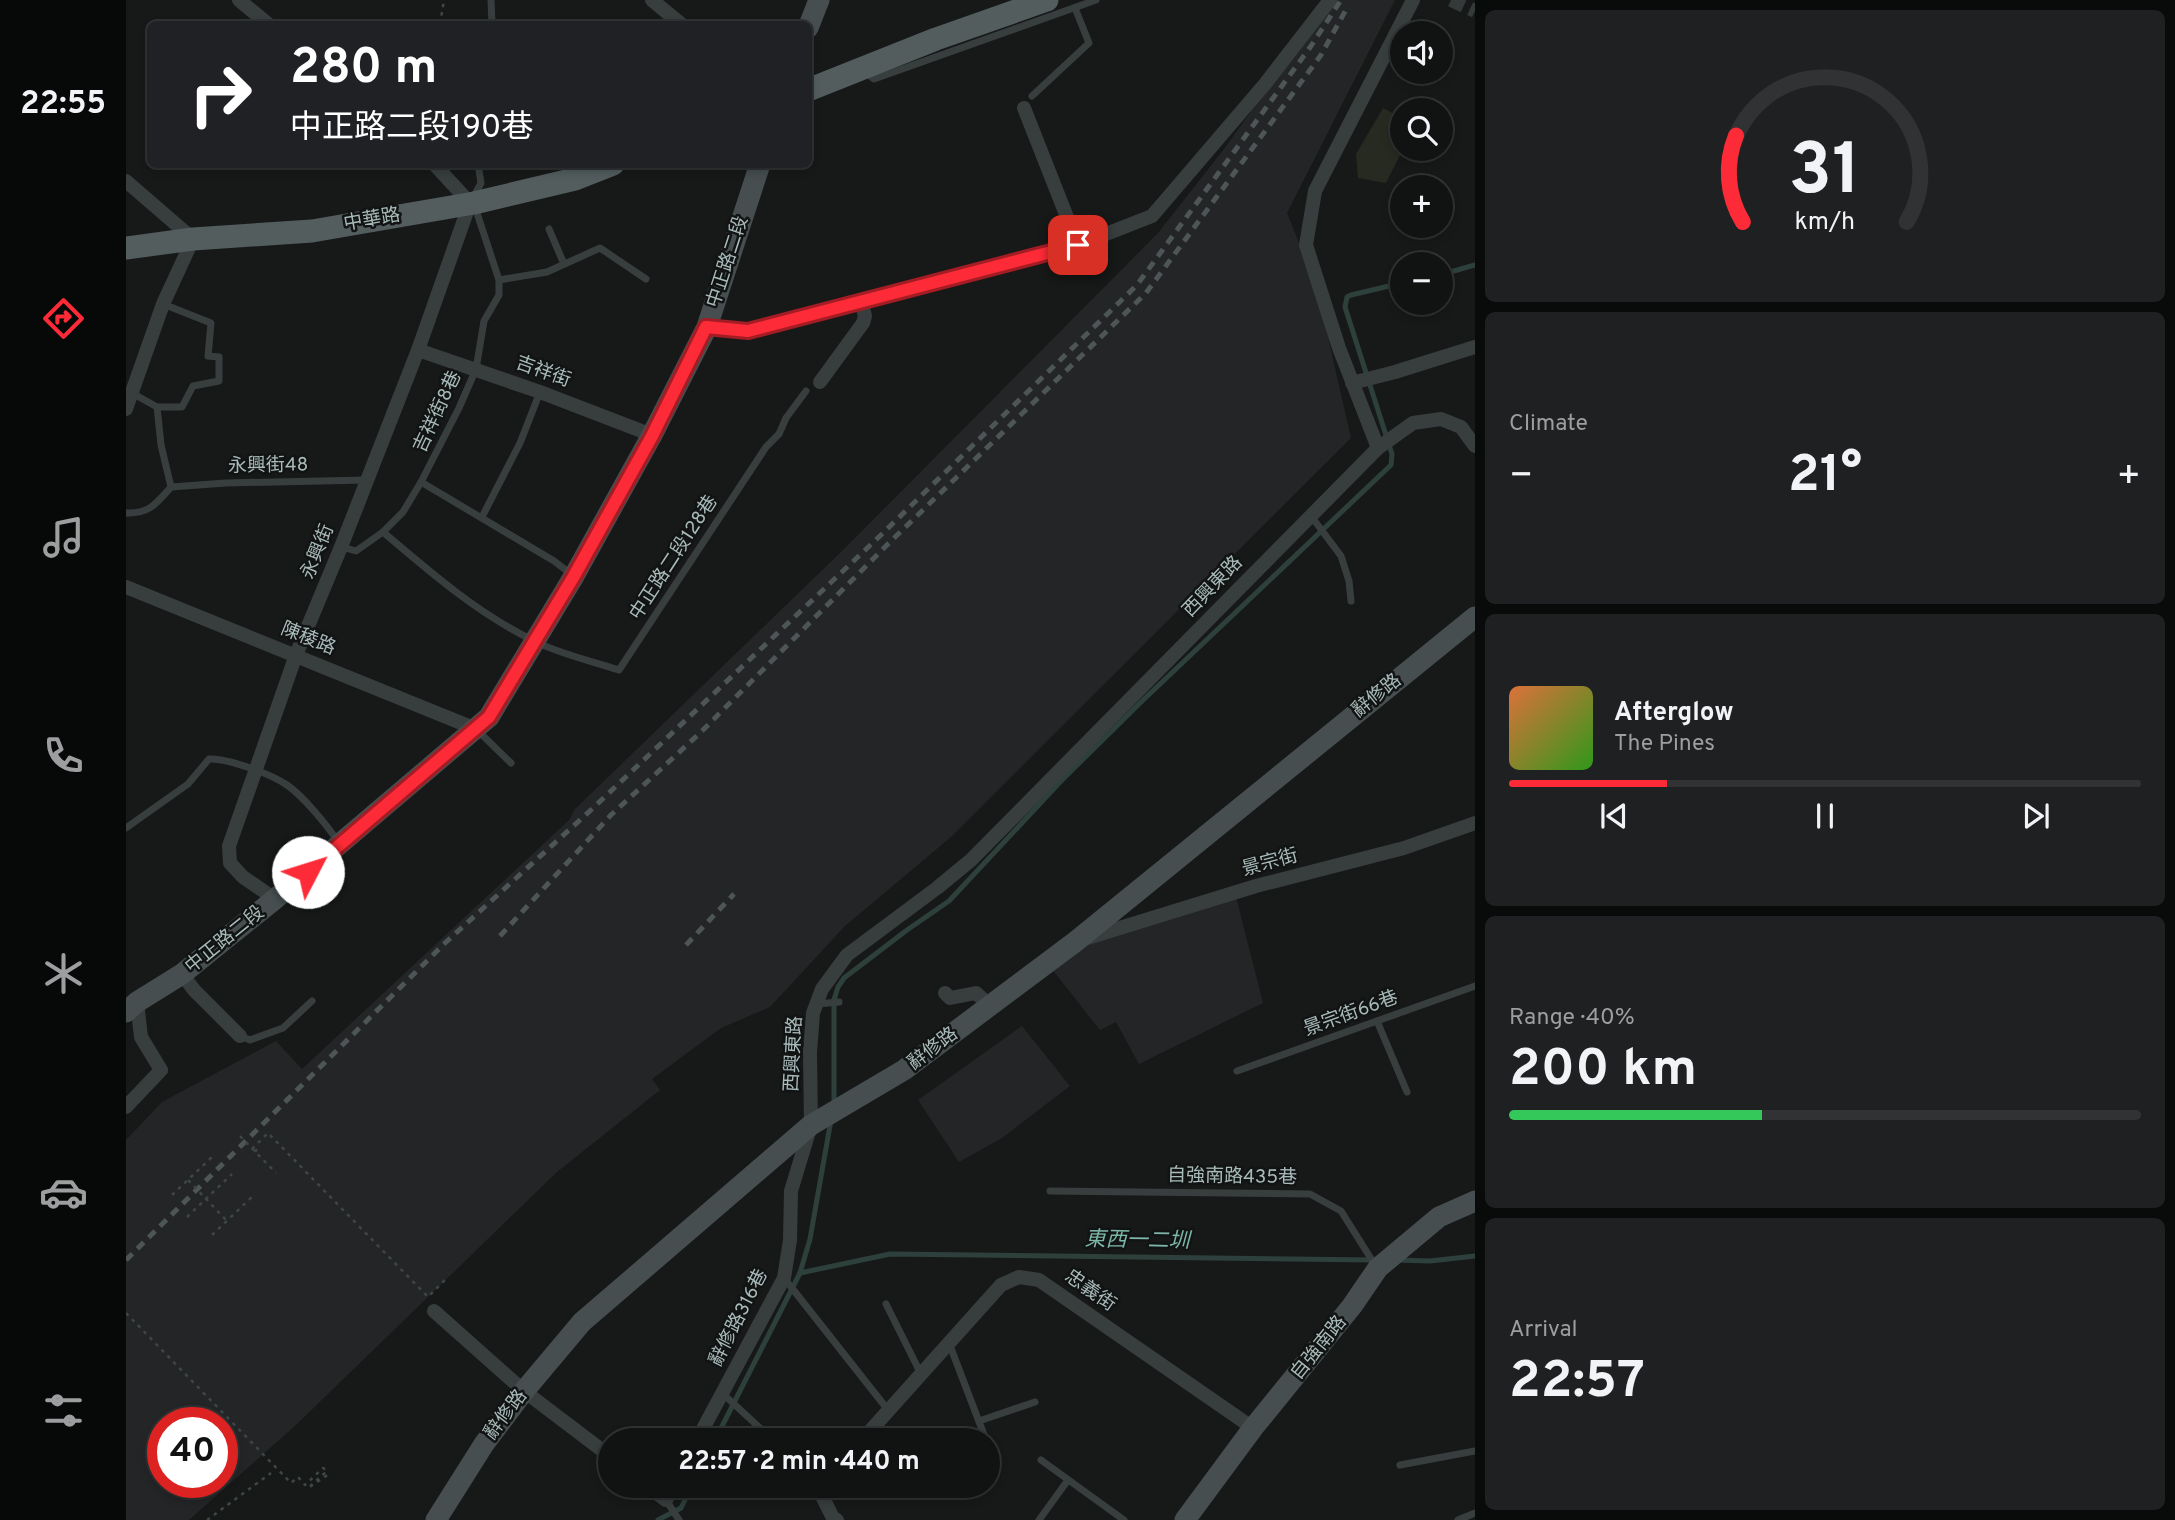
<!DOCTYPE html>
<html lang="en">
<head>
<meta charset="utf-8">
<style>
	:root { --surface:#111313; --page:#1e2021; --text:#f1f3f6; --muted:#9c9ea0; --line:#303233; --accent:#fd2b37 }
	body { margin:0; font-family:Overpass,"Noto Sans TC",sans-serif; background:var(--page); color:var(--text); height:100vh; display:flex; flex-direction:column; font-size:26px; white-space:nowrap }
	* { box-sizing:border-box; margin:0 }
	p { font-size:23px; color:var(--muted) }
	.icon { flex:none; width:38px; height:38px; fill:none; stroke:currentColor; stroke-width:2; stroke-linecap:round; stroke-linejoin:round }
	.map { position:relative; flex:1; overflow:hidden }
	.details { display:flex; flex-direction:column; gap:10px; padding:10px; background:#090a0a; width:700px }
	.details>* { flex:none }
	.banner { position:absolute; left:21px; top:21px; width:665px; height:147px; border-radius:10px; box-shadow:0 4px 10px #0003,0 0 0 2px var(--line); background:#202124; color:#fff; overflow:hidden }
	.fabs { position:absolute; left:1264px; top:21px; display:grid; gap:14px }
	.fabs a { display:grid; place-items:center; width:63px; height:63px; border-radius:50%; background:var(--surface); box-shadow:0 4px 10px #0003,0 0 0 2px var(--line); font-size:35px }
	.speed { position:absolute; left:21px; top:1407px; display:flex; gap:14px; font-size:35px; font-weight:700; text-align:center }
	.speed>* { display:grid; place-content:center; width:91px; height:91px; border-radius:50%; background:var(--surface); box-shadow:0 4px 10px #0003,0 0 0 2px var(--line); line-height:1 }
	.speed .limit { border:10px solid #d22; background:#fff; color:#111 }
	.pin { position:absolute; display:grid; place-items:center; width:60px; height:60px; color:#fff; margin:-30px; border-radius:14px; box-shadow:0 4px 10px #0006 }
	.me { position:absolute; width:77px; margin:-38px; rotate:50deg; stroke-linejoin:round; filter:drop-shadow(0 0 5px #0008) }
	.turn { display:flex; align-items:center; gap:24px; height:147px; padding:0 28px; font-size:32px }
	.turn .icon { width:91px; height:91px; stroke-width:2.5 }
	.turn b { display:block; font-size:49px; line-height:60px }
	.big { font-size:52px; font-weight:700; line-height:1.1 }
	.details .tile { flex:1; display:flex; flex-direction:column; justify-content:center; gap:10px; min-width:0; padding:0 24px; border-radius:10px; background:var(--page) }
	.details .dial { align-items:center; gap:0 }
	.dial svg { height:182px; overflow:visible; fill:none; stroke:var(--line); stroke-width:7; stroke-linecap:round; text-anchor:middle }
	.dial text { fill:var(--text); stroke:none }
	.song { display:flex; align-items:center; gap:21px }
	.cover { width:84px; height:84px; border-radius:10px; background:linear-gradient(135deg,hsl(20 70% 55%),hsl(110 70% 35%)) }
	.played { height:7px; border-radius:4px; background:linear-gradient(90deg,var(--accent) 25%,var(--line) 25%) }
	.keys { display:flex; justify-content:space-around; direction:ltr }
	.heat { display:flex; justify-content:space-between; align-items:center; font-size:38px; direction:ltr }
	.charge { height:10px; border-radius:5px; background:linear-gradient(90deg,#34c759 40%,var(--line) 0) }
	.trip { position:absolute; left:472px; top:1428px; width:402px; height:70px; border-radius:35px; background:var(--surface); box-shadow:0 4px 10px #0003,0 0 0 2px var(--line); font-weight:700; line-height:70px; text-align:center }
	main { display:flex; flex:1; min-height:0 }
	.tabs { display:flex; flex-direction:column; width:126px; justify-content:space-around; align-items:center; background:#070808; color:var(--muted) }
	.tabs .icon { width:49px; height:49px }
	.tabs .current { color:var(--accent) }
	.tabs b { font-size:32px; color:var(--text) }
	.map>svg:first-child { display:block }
	.built { fill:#232526; fill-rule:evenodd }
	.green { fill:#262a21 }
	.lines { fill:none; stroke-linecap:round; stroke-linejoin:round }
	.stream { stroke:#2e403b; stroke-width:5 }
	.street-tunnel { stroke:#343939; stroke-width:14; stroke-dasharray:14 7; stroke-linecap:butt }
	.path { stroke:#3e4646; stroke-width:2.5; stroke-dasharray:3.5 5; stroke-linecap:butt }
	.lane { stroke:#383e3e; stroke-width:7 }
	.street { stroke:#383e3e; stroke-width:14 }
	.secondary { stroke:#464e4f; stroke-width:21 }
	.primary { stroke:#535d5e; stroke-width:23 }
	.rail { stroke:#4d5556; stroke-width:5; stroke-dasharray:9 7; stroke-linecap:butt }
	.path-bridge { stroke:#3e4646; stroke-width:2.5; stroke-dasharray:3.5 5; stroke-linecap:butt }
	.route-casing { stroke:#a41c24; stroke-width:18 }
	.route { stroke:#fd2b37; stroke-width:12 }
	.labels { text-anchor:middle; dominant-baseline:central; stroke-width:5; stroke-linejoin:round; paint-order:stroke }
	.street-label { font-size:19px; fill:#a8bab9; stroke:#121414 }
	.water-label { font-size:21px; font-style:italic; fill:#7db7a8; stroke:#121414 }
</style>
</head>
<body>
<main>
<nav class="tabs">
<b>22:55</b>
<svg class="icon current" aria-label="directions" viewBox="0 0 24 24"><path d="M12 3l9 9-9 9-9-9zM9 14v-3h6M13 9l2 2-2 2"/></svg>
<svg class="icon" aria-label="music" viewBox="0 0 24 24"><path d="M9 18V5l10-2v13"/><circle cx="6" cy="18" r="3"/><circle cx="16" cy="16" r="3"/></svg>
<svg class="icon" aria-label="phone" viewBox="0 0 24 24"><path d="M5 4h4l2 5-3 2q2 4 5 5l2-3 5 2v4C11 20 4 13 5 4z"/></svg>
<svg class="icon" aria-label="climate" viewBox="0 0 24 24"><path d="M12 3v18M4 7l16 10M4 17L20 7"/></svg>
<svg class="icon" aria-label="car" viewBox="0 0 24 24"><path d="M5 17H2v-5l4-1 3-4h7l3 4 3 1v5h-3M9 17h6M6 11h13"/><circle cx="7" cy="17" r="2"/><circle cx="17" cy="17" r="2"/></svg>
<svg class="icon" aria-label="filters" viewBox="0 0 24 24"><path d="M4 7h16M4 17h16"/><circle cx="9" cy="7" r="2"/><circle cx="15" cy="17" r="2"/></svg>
</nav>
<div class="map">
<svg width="1349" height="1520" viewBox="0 0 1349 1520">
	<rect width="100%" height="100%" fill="#171919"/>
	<g class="built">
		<path d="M1199,0H1269L1161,213L1190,285L1225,438L825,837L719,926L644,1007L595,1028L526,1079L534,1090L431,1172L171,1424L63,1520H0V1140L36,1102L150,1041L176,1069L443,820L449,809L716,551L1032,233L1098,149L1154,71ZM37,1423H96V1482H37Z"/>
		<polygon points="1109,893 1137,1003 1013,1064 990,1022 974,1030 922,964 959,942"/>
		<polygon points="896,1026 944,1086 876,1138 833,1162 792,1100"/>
	</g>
	<polygon class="green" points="1257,108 1276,118 1277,149 1260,183 1232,178 1230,154"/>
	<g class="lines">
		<g class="stream">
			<polyline points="1314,275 1349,265"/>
			<polyline points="708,1104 708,1000 712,987 718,978 781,930 823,901 935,781 1014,703 1265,465 1266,454 1219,307 1221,297 1225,295 1276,283"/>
			<polyline points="1270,1260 1304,1261 1349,1256"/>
			<polyline points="674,1273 764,1254 1247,1260"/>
			<polyline points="589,1440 674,1273 684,1239 705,1120"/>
			<polyline points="532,1520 555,1508 566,1486"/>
		</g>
		<polyline class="street-tunnel" points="1325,0 1349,11"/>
		<g class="path">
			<polyline points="314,24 318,0"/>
			<polyline points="126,1149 142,1133 302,1297 322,1277"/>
			<polyline points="129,1152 132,1148"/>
			<polyline points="46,1195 86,1157"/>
			<polyline points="61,1217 106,1174"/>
			<polyline points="86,1235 127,1196"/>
			<polyline points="0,1313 165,1483 172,1477 179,1485 197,1468 201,1471 182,1488 203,1474"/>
			<polyline points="81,1520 145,1473"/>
		</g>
		<g class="lane">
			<polyline points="365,0 366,24"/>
			<polyline points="739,72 748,79 970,0"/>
			<polyline points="906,96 963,43 949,8"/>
			<polyline points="348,196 355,183 352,164"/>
			<polyline points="349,207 373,280 373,295 358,321 350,369 333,408 295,482 428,561 445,574"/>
			<polyline points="423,229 438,264"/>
			<polyline points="373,280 421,272 474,248 520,279"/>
			<polyline points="6,393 31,407 56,407 67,386 93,381 93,357 82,356 85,323 37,304"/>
			<polyline points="45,487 100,483 240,480"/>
			<path d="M0,513C23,514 30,504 45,487L35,445L31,407"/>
			<polyline points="1185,516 1215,556 1223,581 1225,601"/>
			<polyline points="356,517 394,443 414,392"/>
			<polyline points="257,532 277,512 295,482"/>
			<path d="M216,547L230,551L257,532C304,572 350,612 406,640C430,653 466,661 493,670L640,447L653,434L660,418L680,391"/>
			<polyline points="351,730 385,763"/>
			<path d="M0,828L62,784L83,759C101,758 145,774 161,785C176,795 202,826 212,842"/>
			<polyline points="691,1004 713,1002"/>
			<polyline points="1251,1021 1281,1092"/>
			<polyline points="114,1036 124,1040 157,1028 186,1001"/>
			<polyline points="1111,1071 1349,986"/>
			<polyline points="924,1191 1184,1194 1215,1211 1249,1265"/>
			<polyline points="658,1278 762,1410"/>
			<polyline points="760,1304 795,1374"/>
			<polyline points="823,1343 860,1440"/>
			<polyline points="596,1393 647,1440"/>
			<polyline points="853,1421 909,1402"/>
			<polyline points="863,1449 867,1461"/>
			<polyline points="915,1460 998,1520"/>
			<polyline points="1274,1465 1349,1451"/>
			<polyline points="540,1500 553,1520"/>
			<polyline points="913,1520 942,1480"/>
			<polyline points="1332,1520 1349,1513"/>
		</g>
		<g class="street">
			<polyline points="113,0 142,24"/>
			<polyline points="526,0 555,24"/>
			<polyline points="898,108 952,245"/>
			<polyline points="0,181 67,239 37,304 0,409"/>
			<polyline points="581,327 622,331 952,245 1026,216 1139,84 1204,0"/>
			<polyline points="292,350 414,392 526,435"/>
			<polyline points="694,382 737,323 739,316 735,300"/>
			<polyline points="1226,383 1269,372 1349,347"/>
			<polyline points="1252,448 1287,423 1315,419 1335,427 1349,446"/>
			<polyline points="0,587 350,729"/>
			<polyline points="149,899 117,877 104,863 103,846 170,655 215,547 292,350 344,203 308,164"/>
			<polyline points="958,939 1130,886 1278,848 1349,823"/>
			<polyline points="56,974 68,990 114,1036"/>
			<polyline points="819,993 824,998 850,993 864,1006"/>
			<polyline points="0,1107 35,1070 15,1037 11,1002"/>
			<polyline points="308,1311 398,1391 485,1457"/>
			<polyline points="571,1440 658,1278 664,1240 665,1191 685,1125 684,1052 687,1013 696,989 721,955 811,888 845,860 1252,448 1213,348 1180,245 1189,191 1287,0"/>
			<polyline points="736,1440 875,1285 893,1277 913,1280 1127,1428"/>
			<polyline points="521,1486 540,1500 547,1486"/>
			<polyline points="699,1486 696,1496 707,1518 711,1520"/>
		</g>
		<g class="secondary">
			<polyline points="682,28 693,0"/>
			<polyline points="0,1012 11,1002 56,974 149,899 363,717 448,576 526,435 581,327 634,164"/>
			<polyline points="310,1520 358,1444 398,1391 456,1322 685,1125 778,1070 949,942 1349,617"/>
			<polyline points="1059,1520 1127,1428 1226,1306 1252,1268 1313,1217 1349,1201"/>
		</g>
		<g class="primary">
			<polyline points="682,90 810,39 921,0"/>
			<polyline points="0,248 67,239 186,231 348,203 449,179 487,164"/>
		</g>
		<g class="rail">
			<polyline points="374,936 485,815 574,733 762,544 1020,293 1195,55 1222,6"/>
			<polyline points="560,945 608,894"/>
			<polyline points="0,1260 319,943 466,809 756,534 1011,285 1185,46 1215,0"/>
		</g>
		<g class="path-bridge">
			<polyline points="114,1136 150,1173"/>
			<polyline points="62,1180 101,1221"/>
		</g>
	</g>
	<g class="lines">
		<g class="route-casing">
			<polyline id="route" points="182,872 363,717 448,576 526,436 580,327 622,331 952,245"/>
		</g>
		<use href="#route" class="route"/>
	</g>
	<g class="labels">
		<g class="street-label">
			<text transform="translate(246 220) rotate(-10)">中華路</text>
			<text transform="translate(602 262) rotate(-72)">中正路二段</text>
			<text transform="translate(417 372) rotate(20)">吉祥街</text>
			<text transform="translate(312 412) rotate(-65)">吉祥街8巷</text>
			<text transform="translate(142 466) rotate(-1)">永興街48</text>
			<text transform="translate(192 552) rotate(-68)">永興街</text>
			<text transform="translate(548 558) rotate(-57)">中正路二段128巷</text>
			<text transform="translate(1087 587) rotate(-46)">西興東路</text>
			<text transform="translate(182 639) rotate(22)">陳稜路</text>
			<text transform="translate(1251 696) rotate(-39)">辭修路</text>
			<text transform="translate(1144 863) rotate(-15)">景宗街</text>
			<text transform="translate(99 940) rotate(-39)">中正路二段</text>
			<text transform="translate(1225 1014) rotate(-20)">景宗街66巷</text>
			<text transform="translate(807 1049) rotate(-37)">辭修路</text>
			<text transform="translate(668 1054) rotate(-87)">西興東路</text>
			<text transform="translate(1106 1177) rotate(1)">自強南路435巷</text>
			<text transform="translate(964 1291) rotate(35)">忠義街</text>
			<text transform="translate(613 1318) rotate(-63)">辭修路316巷</text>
			<text transform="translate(1193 1348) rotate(-51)">自強南路</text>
			<text transform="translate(380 1415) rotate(-53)">辭修路</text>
		</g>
		<g class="water-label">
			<text transform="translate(1011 1241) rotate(1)">東西一二圳</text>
		</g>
	</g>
</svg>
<div class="fabs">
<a><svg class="icon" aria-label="sound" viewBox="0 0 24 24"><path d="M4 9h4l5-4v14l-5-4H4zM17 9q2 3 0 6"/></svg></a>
<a><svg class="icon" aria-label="search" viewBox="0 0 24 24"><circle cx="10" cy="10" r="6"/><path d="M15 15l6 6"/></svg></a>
<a>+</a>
<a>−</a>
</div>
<div class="speed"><div class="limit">40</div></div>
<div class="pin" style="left:952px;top:245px;background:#d93025"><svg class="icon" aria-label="arrive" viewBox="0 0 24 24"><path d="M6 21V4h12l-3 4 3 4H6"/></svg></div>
<svg class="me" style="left:182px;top:872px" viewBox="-20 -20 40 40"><circle r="19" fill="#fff"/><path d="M0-13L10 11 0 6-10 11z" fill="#fd2b37"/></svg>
<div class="trip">22:57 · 2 min · 440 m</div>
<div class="banner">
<div class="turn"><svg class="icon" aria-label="right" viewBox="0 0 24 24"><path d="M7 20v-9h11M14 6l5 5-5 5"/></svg><div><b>280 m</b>中正路二段190巷</div></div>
</div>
</div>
<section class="details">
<div class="tile dial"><svg viewBox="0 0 100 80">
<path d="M14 69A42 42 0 1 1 86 69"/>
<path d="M14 69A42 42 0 0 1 11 31" stroke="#fd2b37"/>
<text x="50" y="56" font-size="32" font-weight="700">31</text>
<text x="50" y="72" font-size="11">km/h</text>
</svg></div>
<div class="tile"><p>Climate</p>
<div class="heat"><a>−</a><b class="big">21°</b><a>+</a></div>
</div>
<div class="tile">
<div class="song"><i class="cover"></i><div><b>Afterglow</b><p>The Pines</p></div></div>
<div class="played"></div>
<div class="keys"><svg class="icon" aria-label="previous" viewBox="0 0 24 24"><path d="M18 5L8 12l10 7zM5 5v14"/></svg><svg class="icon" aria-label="pause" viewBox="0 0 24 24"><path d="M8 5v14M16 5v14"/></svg><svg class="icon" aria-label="next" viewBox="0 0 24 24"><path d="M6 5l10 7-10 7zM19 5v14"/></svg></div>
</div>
<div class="tile"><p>Range · 40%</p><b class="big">200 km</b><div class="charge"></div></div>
<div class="tile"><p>Arrival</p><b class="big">22:57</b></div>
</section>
</main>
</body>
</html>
